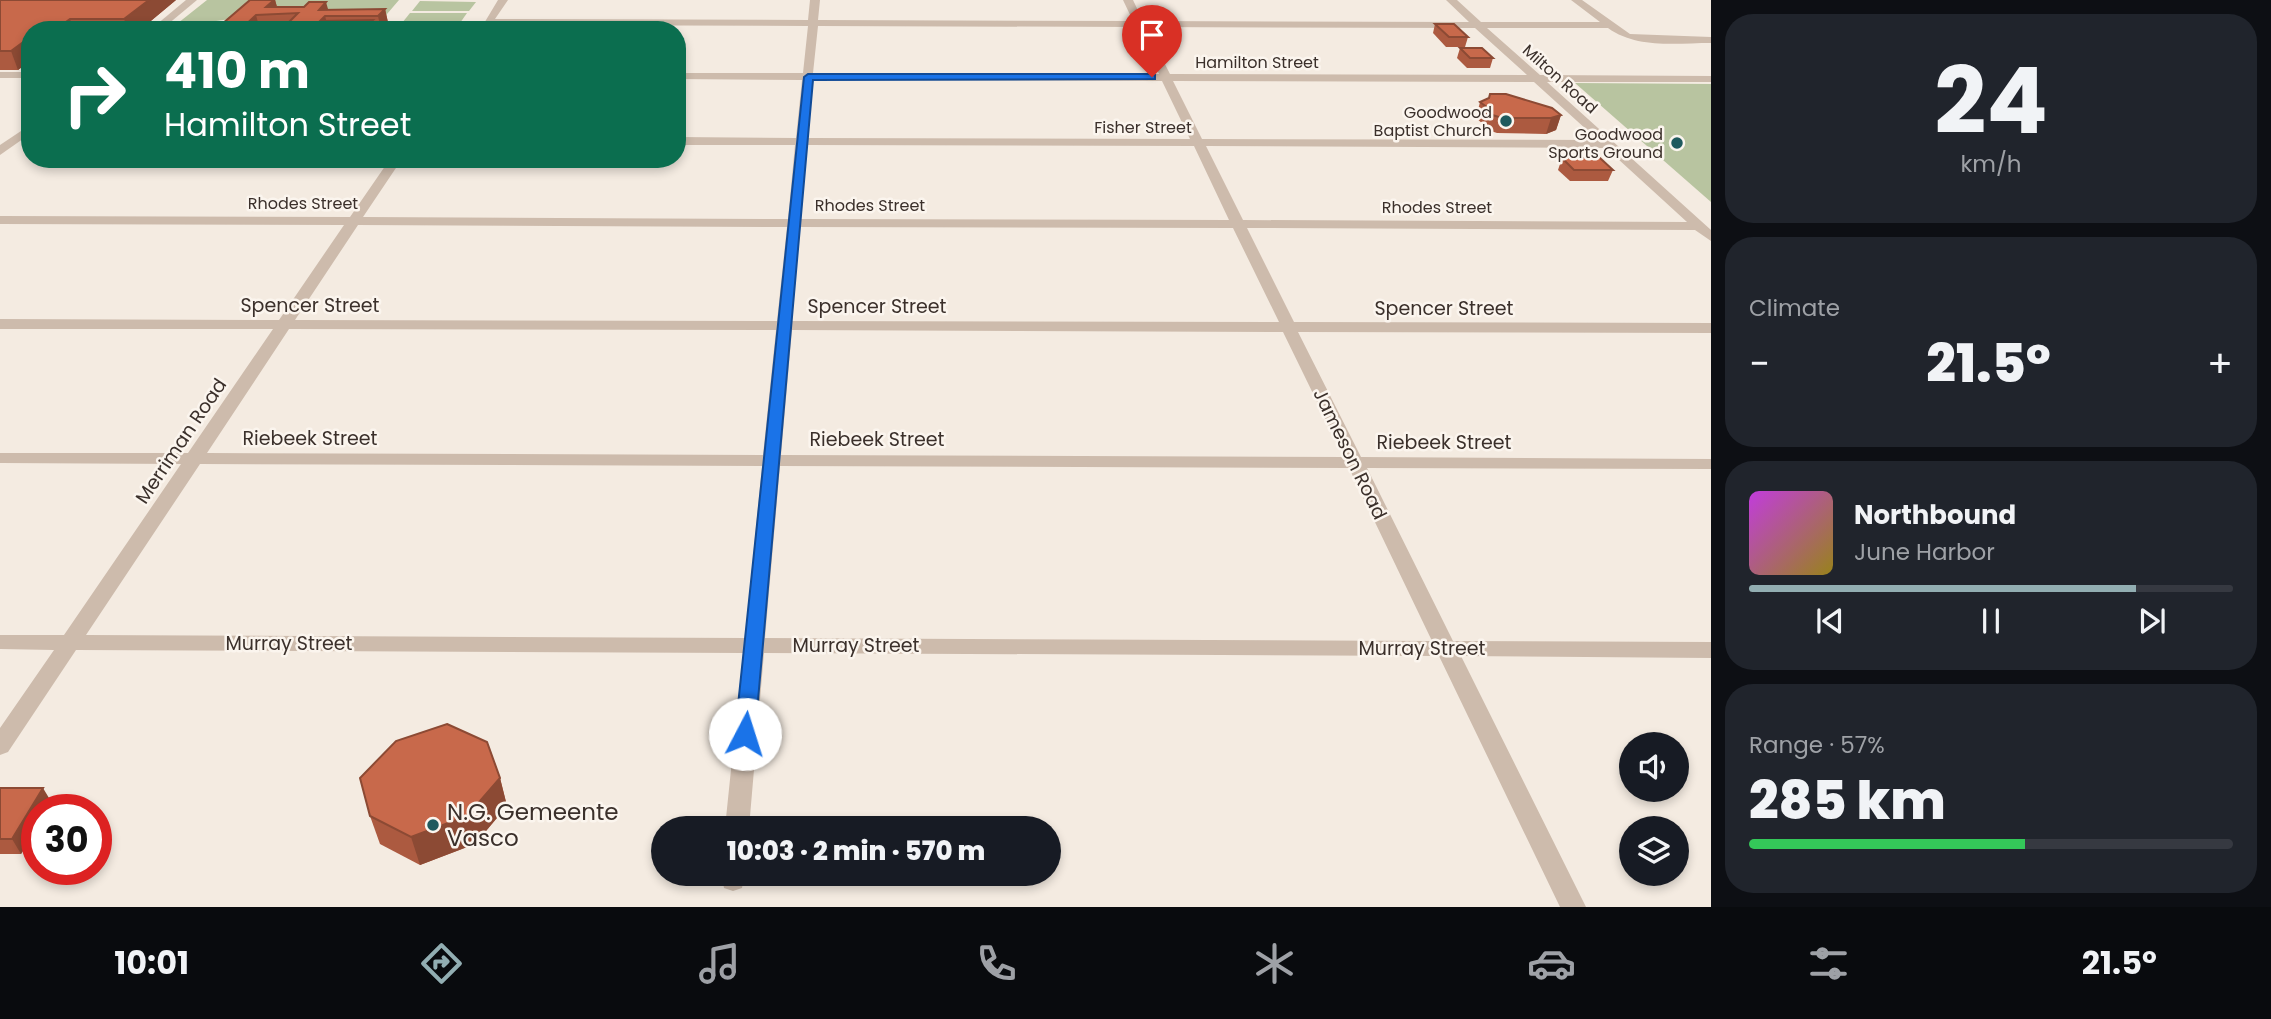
<!DOCTYPE html>
<html lang="en">
<head>
<meta charset="utf-8">
<style>
	:root { --surface:#171b24; --page:#20242c; --text:#f1f3f6; --muted:#9ea1a6; --line:#363941; --accent:#92aeb2 }
	body { margin:0; font-family:Poppins,sans-serif; background:var(--page); color:var(--text); height:100vh; display:flex; flex-direction:column; font-size:26px; white-space:nowrap }
	* { box-sizing:border-box; margin:0 }
	p { font-size:23px; color:var(--muted) }
	.icon { flex:none; width:38px; height:38px; fill:none; stroke:currentColor; stroke-width:2; stroke-linecap:round; stroke-linejoin:round }
	.map { position:relative; flex:1; overflow:hidden }
	.sheet { display:flex; flex-direction:column; gap:14px; padding:14px; background:#0d0f14; width:560px }
	.sheet>* { flex:none }
	.guide { position:absolute; left:21px; top:21px; width:665px; height:147px; border-radius:28px; box-shadow:0 4px 10px #0003; background:#0b6e4f; color:#fff; overflow:hidden }
	.buttons { position:absolute; left:1619px; top:732px; display:grid; gap:14px }
	.buttons a { display:grid; place-items:center; width:70px; height:70px; border-radius:50%; background:var(--surface); box-shadow:0 4px 10px #0003; font-size:35px }
	.speed { position:absolute; left:21px; top:794px; display:flex; gap:14px; font-size:35px; font-weight:700; text-align:center }
	.speed>* { display:grid; place-content:center; width:91px; height:91px; border-radius:50%; background:var(--surface); box-shadow:0 4px 10px #0003; line-height:1 }
	.speed .limit { border:10px solid #d22; background:#fff; color:#111 }
	.pin { position:absolute; display:grid; place-items:center; width:60px; height:60px; color:#fff; margin:-72px -30px; border-radius:50% 50% 50% 0; rotate:-45deg; box-shadow:0 0 7px #0007 }
	.pin .icon { rotate:45deg }
	.me { position:absolute; width:77px; margin:-38px; rotate:5deg; stroke-linejoin:round; filter:drop-shadow(0 0 5px #0008) }
	.turn { display:flex; align-items:center; gap:24px; height:147px; padding:0 28px; font-size:32px }
	.turn .icon { width:91px; height:91px; stroke-width:2.5 }
	.turn b { display:block; font-size:49px; line-height:60px }
	.big { font-size:52px; font-weight:800; line-height:1.1 }
	.sheet .card { flex:1; display:flex; flex-direction:column; justify-content:center; gap:10px; min-width:0; padding:0 24px; border-radius:28px; background:var(--page) }
	.sheet .dial { align-items:center; gap:0 }
	.dial b { font-size:91px; line-height:1 }
	.song { display:flex; align-items:center; gap:21px }
	.cover { width:84px; height:84px; border-radius:10px; background:linear-gradient(135deg,hsl(290 70% 55%),hsl(50 70% 35%)) }
	.played { height:7px; border-radius:4px; background:linear-gradient(90deg,var(--accent) 80%,var(--line) 80%) }
	.keys { display:flex; justify-content:space-around; direction:ltr }
	.heat { display:flex; justify-content:space-between; align-items:center; font-size:38px; direction:ltr }
	.charge { height:10px; border-radius:5px; background:linear-gradient(90deg,#34c759 57%,var(--line) 0) }
	.trip { position:absolute; left:651px; top:816px; width:410px; height:70px; border-radius:35px; background:var(--surface); box-shadow:0 4px 10px #0003; font-weight:800; line-height:70px; text-align:center }
	.menu { display:flex; height:112px; justify-content:space-around; align-items:center; background:#090b0e; color:var(--muted) }
	.menu .icon { width:49px; height:49px }
	.menu .active { color:var(--accent) }
	.menu b { font-size:32px; color:var(--text) }
	main { display:flex; flex:1; min-height:0 }
	.map>svg:first-child { display:block }
	.green { fill:#b8c4a0 }
	.lines { fill:none; stroke-linecap:round; stroke-linejoin:round }
	.minor { fill:#cdbbac; fill-rule:evenodd }
	.wall { fill:#ac5a40 }
	.shaded-wall { fill:#8c4a34 }
	.building { fill:#c8694b; stroke:#8c4a34; stroke-width:2 }
	.route { fill:#1a73e8; stroke:#114b97; stroke-width:2 }
	.poi-dot { fill:#1f5a5e; stroke:#fbf5ee; stroke-width:2.5 }
	.labels { text-anchor:middle; dominant-baseline:central; stroke-width:5; stroke-linejoin:round; paint-order:stroke }
	.far-street-label { font-size:16px; fill:#3b302b; stroke:#fbf5ee }
	.far-poi-label { font-size:16px; fill:#3b302b; stroke:#fbf5ee; text-anchor:end }
	.street-label { font-size:19px; fill:#3b302b; stroke:#fbf5ee }
	.near-poi-label { font-size:23px; fill:#3b302b; stroke:#fbf5ee; text-anchor:start }
</style>
</head>
<body>
<main>
<div class="map">
<svg width="1711" height="907" viewBox="0 0 1711 907">
	<rect width="100%" height="100%" fill="#f4ebe1"/>
	<g class="green">
		<polygon points="207,0 399,0 381,21 252,16 173,27"/>
		<polygon points="420,1 476,2 469,11 412,11"/>
		<polygon points="410,13 467,13 460,23 402,23"/>
		<polygon points="1575,83 1711,84 1711,202"/>
	</g>
	<g class="lines">
		<g class="minor">
			<polygon points="186,0 197,0 161,30 150,30"/>
			<path d="M498,0H508L495,19L808,20L810,0H820L818,20L1133,21L1123,0H1133L1143,21L1469,22L1446,0H1457L1481,22H1600L1571,0H1582L1630,34L1711,37V43C1676,43 1637,49 1608,28H1487L1540,75L1711,76V82H1547L1711,230V241L1695,230L1247,228L1294,322L1711,323V333L1298,332L1361,457L1711,459V469L1367,468L1453,641L1711,642V658L1461,656L1586,907H1560L1439,656L764,653L749,828H725L743,653L76,650L8,752L0,755V728L54,650L0,649V635H64L181,464L0,463V453H188L273,329H0V319L279,320L344,225L0,224V216L350,217L390,159H402L363,217L788,219L795,145H677V137L796,138L802,80L677,79V73H803L808,26L492,25L488,30H480ZM818,26L1136,27L1159,74L813,73ZM1146,27L1475,28L1527,75L1170,74ZM813,80L1162,81L1190,139L808,138ZM1173,81L1534,82L1598,140L1202,139ZM807,145L1194,146L1229,220L801,219ZM1206,146L1606,148L1687,222L1243,220ZM358,225L787,227L777,321L295,320ZM800,227L1233,228L1279,322L792,321ZM289,329L776,330L763,455L207,453ZM792,330L1283,332L1344,457L781,455ZM200,464L762,466L745,638L86,635ZM780,466L1349,468L1432,641L765,638Z"/>
			<rect x="0" y="72" width="30" height="6"/>
			<polygon points="30,125 30,134 0,155 0,145"/>
			<polygon points="721,873 745,873 742,888 733,891 724,888"/>
		</g>
	</g>
	<g class="wall">
		<polygon points="0,0 176,0 140,30 30,30 30,61 18,70 0,70"/>
		<polygon points="250,0 275,0 277,7 304,7 328,10 385,9 389,27 387,30 215,30"/>
		<polygon points="1435,24 1468,37 1465,47 1446,47 1433,33"/>
		<polygon points="1460,48 1493,58 1490,68 1467,68 1457,58"/>
		<polygon points="1480,102 1561,115 1556,130 1546,134 1497,133 1482,128 1483,124 1476,118"/>
		<polygon points="1562,158 1613,170 1608,181 1570,181 1558,170"/>
		<polygon points="500,778 507,806 475,844 420,865 380,844 370,816"/>
		<polygon points="0,788 52,803 21,854 0,854"/>
	</g>
	<g class="shaded-wall">
		<polygon points="149,0 176,0 140,30 128,30 124,19"/>
		<polygon points="274,0 275,0 279,14 266,7"/>
		<polygon points="326,2 330,16 325,16 329,30 323,30 319,10"/>
		<polygon points="385,9 389,27 387,30 381,30 378,16"/>
		<polygon points="256,15 260,30 240,30"/>
		<polygon points="70,19 74,30 55,30"/>
		<polygon points="30,37 30,61 18,70 11,51"/>
		<polygon points="1561,115 1556,130 1546,134 1551,118"/>
		<polygon points="500,778 507,806 475,844 420,865 411,837"/>
		<polygon points="43,788 52,803 47,810 37,810 37,828 21,854 12,839"/>
	</g>
	<g class="building">
		<polygon points="0,0 149,0 124,19 70,19 55,30 30,30 30,37 11,51 0,51"/>
		<polygon points="250,0 274,0 266,7 304,7 309,2 326,2 319,10 385,9 378,16 325,16 320,21 373,20 371,22 376,22 373,26 380,26 375,30 281,30 298,13 256,15 240,30 215,30"/>
		<polygon points="1435,24 1454,24 1468,37 1449,37"/>
		<polygon points="1460,48 1482,48 1493,58 1470,58"/>
		<polygon points="1490,94 1506,94 1552,108 1561,115 1551,118 1502,118 1486,113 1488,108 1480,102 1489,98"/>
		<polygon points="1562,158 1600,158 1613,170 1574,170"/>
		<polygon points="447,724 487,742 500,778 467,816 411,837 370,816 360,778 396,741"/>
		<polygon points="0,788 43,788 12,839 0,839"/>
	</g>
	<polygon class="route" points="1152,74 1155,75 1155,79 813,80 755,734 752,740 745,742 738,740 735,734 804,77 808,74"/>
	<g class="poi-dot">
		<circle cx="1506" cy="121" r="7"/>
		<circle cx="1677" cy="143" r="7"/>
		<circle cx="433" cy="825" r="7"/>
	</g>
	<g class="labels">
		<g class="far-street-label">
			<text x="1257" y="62">Hamilton Street</text>
			<text transform="translate(1560 79) rotate(42)">Milton Road</text>
			<text x="1143" y="127">Fisher Street</text>
			<text x="303" y="203">Rhodes Street</text>
			<text x="870" y="205">Rhodes Street</text>
			<text x="1437" y="207">Rhodes Street</text>
		</g>
		<g class="far-poi-label">
			<text x="1492" y="112">Goodwood<tspan x="1492" dy="18">Baptist Church</tspan></text>
			<text x="1663" y="134">Goodwood<tspan x="1663" dy="18">Sports Ground</tspan></text>
		</g>
		<g class="street-label">
			<text x="310" y="305">Spencer Street</text>
			<text x="877" y="306">Spencer Street</text>
			<text x="1444" y="308">Spencer Street</text>
			<text x="310" y="438">Riebeek Street</text>
			<text x="877" y="439">Riebeek Street</text>
			<text transform="translate(181 441) rotate(-56)">Merriman Road</text>
			<text x="1444" y="442">Riebeek Street</text>
			<text transform="translate(1350 454) rotate(64)">Jameson Road</text>
			<text x="289" y="643">Murray Street</text>
			<text x="856" y="645">Murray Street</text>
			<text x="1422" y="648">Murray Street</text>
		</g>
		<g class="near-poi-label">
			<text x="447" y="812">N.G. Gemeente<tspan x="447" dy="26">Vasco</tspan></text>
		</g>
	</g>
</svg>
<div class="buttons">
<a><svg class="icon" aria-label="sound" viewBox="0 0 24 24"><path d="M4 9h4l5-4v14l-5-4H4zM17 9q2 3 0 6"/></svg></a>
<a><svg class="icon" aria-label="layers" viewBox="0 0 24 24"><path d="M12 4l9 5-9 5-9-5zM3 14l9 5 9-5"/></svg></a>
</div>
<div class="speed"><div class="limit">30</div></div>
<div class="pin" style="left:1152px;top:77px;background:#d93025"><svg class="icon" aria-label="arrive" viewBox="0 0 24 24"><path d="M6 21V4h12l-3 4 3 4H6"/></svg></div>
<svg class="me" style="left:745px;top:734px" viewBox="-20 -20 40 40"><circle r="19" fill="#fff"/><path d="M0-13L10 11 0 6-10 11z" fill="#1a73e8"/></svg>
<div class="trip">10:03 · 2 min · 570 m</div>
<div class="guide">
<div class="turn"><svg class="icon" aria-label="right" viewBox="0 0 24 24"><path d="M7 20v-9h11M14 6l5 5-5 5"/></svg><div><b>410 m</b>Hamilton Street</div></div>
</div>
</div>
<section class="sheet">
<div class="card dial"><b>24</b><p>km/h</p></div>
<div class="card"><p>Climate</p>
<div class="heat"><a>−</a><b class="big">21.5°</b><a>+</a></div>
</div>
<div class="card">
<div class="song"><i class="cover"></i><div><b>Northbound</b><p>June Harbor</p></div></div>
<div class="played"></div>
<div class="keys"><svg class="icon" aria-label="previous" viewBox="0 0 24 24"><path d="M18 5L8 12l10 7zM5 5v14"/></svg><svg class="icon" aria-label="pause" viewBox="0 0 24 24"><path d="M8 5v14M16 5v14"/></svg><svg class="icon" aria-label="next" viewBox="0 0 24 24"><path d="M6 5l10 7-10 7zM19 5v14"/></svg></div>
</div>
<div class="card"><p>Range · 57%</p><b class="big">285 km</b><div class="charge"></div></div>
</section>
</main>
<nav class="menu">
<b>10:01</b>
<svg class="icon active" aria-label="directions" viewBox="0 0 24 24"><path d="M12 3l9 9-9 9-9-9zM9 14v-3h6M13 9l2 2-2 2"/></svg>
<svg class="icon" aria-label="music" viewBox="0 0 24 24"><path d="M9 18V5l10-2v13"/><circle cx="6" cy="18" r="3"/><circle cx="16" cy="16" r="3"/></svg>
<svg class="icon" aria-label="phone" viewBox="0 0 24 24"><path d="M5 4h4l2 5-3 2q2 4 5 5l2-3 5 2v4C11 20 4 13 5 4z"/></svg>
<svg class="icon" aria-label="climate" viewBox="0 0 24 24"><path d="M12 3v18M4 7l16 10M4 17L20 7"/></svg>
<svg class="icon" aria-label="car" viewBox="0 0 24 24"><path d="M5 17H2v-5l4-1 3-4h7l3 4 3 1v5h-3M9 17h6M6 11h13"/><circle cx="7" cy="17" r="2"/><circle cx="17" cy="17" r="2"/></svg>
<svg class="icon" aria-label="filters" viewBox="0 0 24 24"><path d="M4 7h16M4 17h16"/><circle cx="9" cy="7" r="2"/><circle cx="15" cy="17" r="2"/></svg>
<b>21.5°</b>
</nav>
</body>
</html>
